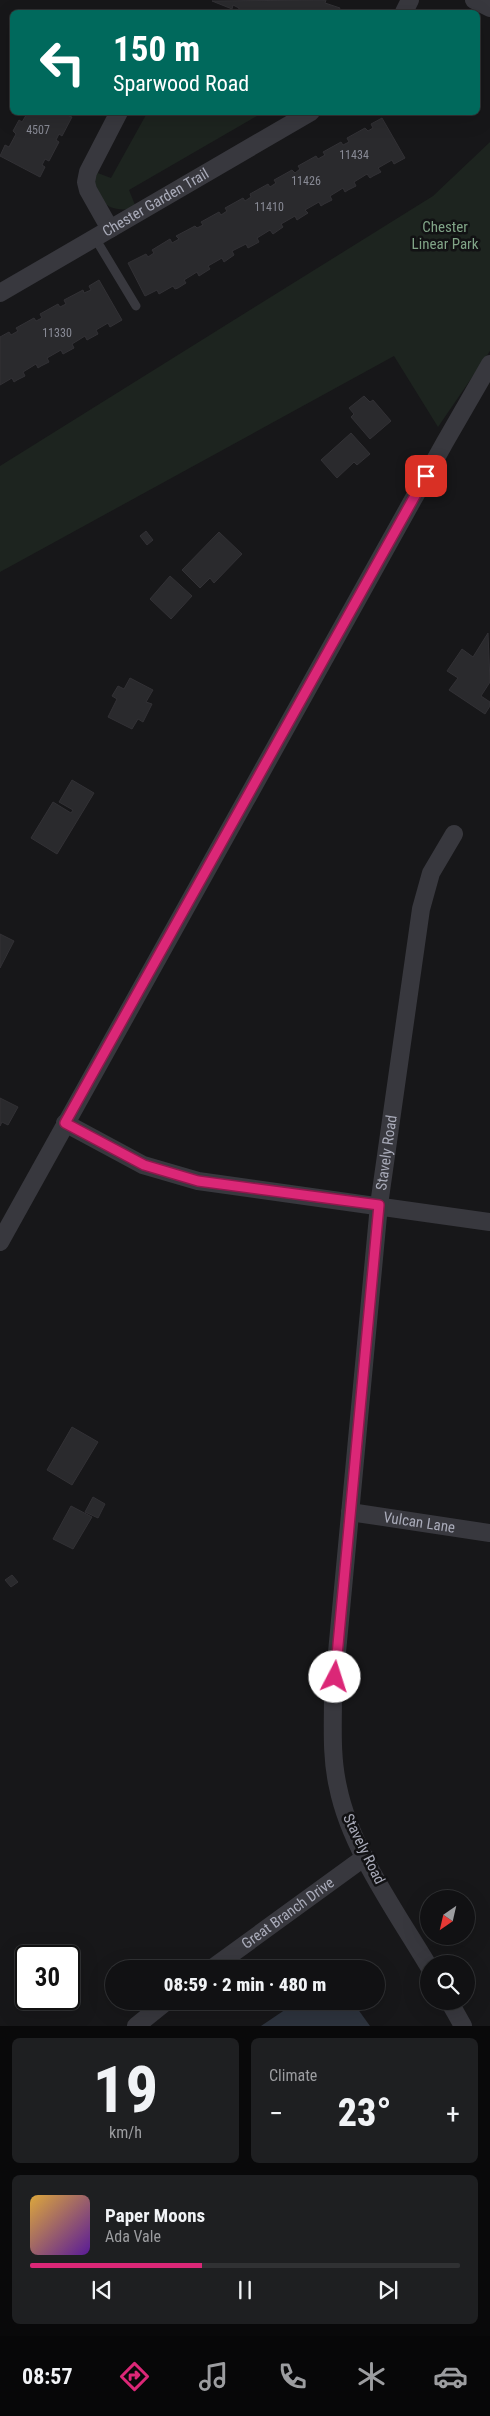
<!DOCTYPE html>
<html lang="en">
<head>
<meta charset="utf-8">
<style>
	:root { --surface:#111113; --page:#1e1f21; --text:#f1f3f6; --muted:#9c9da0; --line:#303133; --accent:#db2777 }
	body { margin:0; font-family:"Roboto Condensed",sans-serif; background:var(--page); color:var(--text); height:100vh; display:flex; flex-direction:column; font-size:19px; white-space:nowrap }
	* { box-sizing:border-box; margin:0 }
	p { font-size:16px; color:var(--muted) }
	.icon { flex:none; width:28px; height:28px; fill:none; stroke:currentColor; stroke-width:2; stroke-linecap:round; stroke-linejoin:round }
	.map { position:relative; height:2026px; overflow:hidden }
	.drawer { display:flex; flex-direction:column; gap:12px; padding:12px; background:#09090a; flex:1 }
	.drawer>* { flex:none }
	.guide { position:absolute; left:10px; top:10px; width:470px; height:105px; border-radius:8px; box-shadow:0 5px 20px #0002,0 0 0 1px var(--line); background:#00695c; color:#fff; overflow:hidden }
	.needle { width:32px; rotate:214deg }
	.buttons { position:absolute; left:420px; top:1890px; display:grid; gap:10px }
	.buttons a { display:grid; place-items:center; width:55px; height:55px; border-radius:50%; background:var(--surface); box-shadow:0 5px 20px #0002,0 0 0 1px var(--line); font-size:25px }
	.speed { position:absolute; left:15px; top:1945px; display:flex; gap:10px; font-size:25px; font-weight:700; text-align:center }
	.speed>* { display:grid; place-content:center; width:65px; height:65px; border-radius:50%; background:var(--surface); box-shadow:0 5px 20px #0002,0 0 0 1px var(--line); line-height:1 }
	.speed .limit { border:2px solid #111; border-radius:8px; background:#fff; color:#111 }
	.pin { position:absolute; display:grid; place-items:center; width:42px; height:42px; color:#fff; margin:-21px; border-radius:10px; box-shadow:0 2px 8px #0006 }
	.me { position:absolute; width:55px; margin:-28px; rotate:5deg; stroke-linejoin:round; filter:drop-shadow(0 0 4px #0008) }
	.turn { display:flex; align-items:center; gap:18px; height:105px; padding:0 20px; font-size:22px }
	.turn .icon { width:65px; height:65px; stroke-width:2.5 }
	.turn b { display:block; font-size:35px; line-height:42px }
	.big { font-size:38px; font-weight:800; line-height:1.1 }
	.drawer .widget { flex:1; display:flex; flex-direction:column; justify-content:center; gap:8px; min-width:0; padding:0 18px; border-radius:8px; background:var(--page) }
	.drawer .dial { align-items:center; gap:0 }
	.dial b { font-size:65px; line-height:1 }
	.song { display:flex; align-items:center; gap:15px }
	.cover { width:60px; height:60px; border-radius:8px; background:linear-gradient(135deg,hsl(40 70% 55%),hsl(270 70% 35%)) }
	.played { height:5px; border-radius:2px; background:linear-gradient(90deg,var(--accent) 40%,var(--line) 40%) }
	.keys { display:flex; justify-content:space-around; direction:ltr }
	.heat { display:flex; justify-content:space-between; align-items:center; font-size:28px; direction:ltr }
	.drawer .tiles { flex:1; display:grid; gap:12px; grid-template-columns:1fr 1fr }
	.widget:last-child { grid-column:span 2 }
	.trip { position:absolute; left:105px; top:1960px; width:280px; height:50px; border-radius:25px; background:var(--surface); box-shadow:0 5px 20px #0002,0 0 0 1px var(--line); font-weight:800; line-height:50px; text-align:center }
	.tab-bar { display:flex; height:80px; justify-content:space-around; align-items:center; background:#070708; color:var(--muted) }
	.tab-bar .icon { width:35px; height:35px }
	.tab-bar .selected { color:var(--accent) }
	.tab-bar b { font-size:22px; color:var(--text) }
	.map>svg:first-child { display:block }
	.green { fill:#1d241f }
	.water { fill:#2d333d }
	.building { fill:#2a2a2d; stroke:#323135 }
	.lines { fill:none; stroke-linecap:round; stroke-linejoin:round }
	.service { stroke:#38383e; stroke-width:9 }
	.minor { stroke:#38383e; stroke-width:18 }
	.route-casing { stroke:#8e194d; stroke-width:12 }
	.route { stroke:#db2777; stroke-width:9 }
	.labels { text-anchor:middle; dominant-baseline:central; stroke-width:5; stroke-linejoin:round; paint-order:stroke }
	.number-label { font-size:12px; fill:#888a95 }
	.street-label { font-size:15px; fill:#a9abb9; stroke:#121214 }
	.park-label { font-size:15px; fill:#80a487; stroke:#121214 }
</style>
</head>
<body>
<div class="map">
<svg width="490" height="2026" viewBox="0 0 490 2026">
	<rect width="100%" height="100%" fill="#171719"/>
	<g class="green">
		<path d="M147,113H262L129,190L135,205L131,209C104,212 98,199 92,176L95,172L111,178Z"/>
		<polygon points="490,142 490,351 438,427 394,356 0,572 0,466 433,196"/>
	</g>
	<polygon class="water" points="298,2001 352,2001 370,2026 261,2026"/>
	<g class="building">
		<polygon points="326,0 325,3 340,8 338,12 238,12 239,8 233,5 232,9 212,1"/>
		<polygon points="28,112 70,112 69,116 72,117 62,136 59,134 56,140 59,142 49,161 45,159 42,165 45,167 40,177 0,156 5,145 9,147 16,134 13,131 19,120 22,122"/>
		<polygon points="382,118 405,158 394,164 392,160 378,168 381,172 373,176 370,178 367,174 354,182 356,186 348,190 345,192 343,188 330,196 332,200 324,204 321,206 319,202 305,210 308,213 300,218 297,220 295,216 281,224 283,227 273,234 270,230 257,238 259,242 248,248 246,244 232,251 234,255 224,262 222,258 208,266 210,269 202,274 199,276 197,272 184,280 186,283 178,288 175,289 173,286 159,294 157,290 145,296 128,263 146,254 148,257 154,253 152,250 170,239 172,243 179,239 176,236 195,226 197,228 203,225 201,222 219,212 221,215 227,211 225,208 243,198 245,201 251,197 250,194 268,184 270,187 276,183 274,180 292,170 295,173 300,169 298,166 316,156 318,159 325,155 323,152 341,142 343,145 349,142 347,138 365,128 368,131 373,128 371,124"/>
		<polygon points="99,280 122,320 110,327 108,323 96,330 98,334 87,340 85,336 72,344 74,348 63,354 61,350 47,358 49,362 41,366 38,368 36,364 23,372 25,376 17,380 14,382 12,378 0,385 0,337 9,332 11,335 18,331 16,328 34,318 36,321 42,318 40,314 58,304 60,307 66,304 64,300 83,290 84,293 91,290 89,286"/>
		<polygon points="364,396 370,402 373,400 391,421 370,439 351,417 354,414 349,408"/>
		<polygon points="351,433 370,454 357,465 354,462 337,478 321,460"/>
		<polygon points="146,531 153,540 147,545 140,536"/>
		<polygon points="219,532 242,554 214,583 210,578 200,588 182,570"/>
		<polygon points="170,576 192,596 171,619 150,599"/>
		<polygon points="488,633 490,682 481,696 490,702 490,706 485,714 449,690 458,678 447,671 462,649 473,657"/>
		<polygon points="130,678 153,690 146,702 152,704 143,722 138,719 132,729 108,717 117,699 112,696 118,686 124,689"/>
		<polygon points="72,780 94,793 57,854 31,838 53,802 71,813 73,810 59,802"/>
		<polygon points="0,934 14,941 0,968"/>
		<polygon points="0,1098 18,1107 8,1125 2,1122 0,1126"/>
		<polygon points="72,1427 98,1442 72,1485 47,1470"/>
		<polygon points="93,1497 105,1504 98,1518 85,1512"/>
		<polygon points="71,1506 92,1517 73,1549 53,1539"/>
		<polygon points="12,1575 18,1582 11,1587 5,1580"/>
	</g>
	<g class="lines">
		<polyline class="service" points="95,238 136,306"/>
		<g class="minor">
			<polyline points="474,0 490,8"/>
			<polyline points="404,12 410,0"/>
			<polyline points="110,229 88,190 86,182 88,172 119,112"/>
			<path id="s1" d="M0,293L311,112"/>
			<polyline points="65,1123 143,1165 198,1181 490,1222"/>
			<polyline points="0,1242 445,442 490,364"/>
			<path id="s2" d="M350,1512L490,1533"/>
			<path id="s3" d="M429,1967C397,1913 350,1848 338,1787C331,1757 333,1726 333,1695L379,1205L421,909L431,873L454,834"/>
			<path id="s4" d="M211,1969L365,1857"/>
			<polyline points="449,2001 463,2026"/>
			<polyline points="136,2026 167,2001"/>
		</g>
	</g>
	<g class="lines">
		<g class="route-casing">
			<polyline id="route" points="335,1677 379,1205 198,1181 144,1165 65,1123 426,476"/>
		</g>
		<use href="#route" class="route"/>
	</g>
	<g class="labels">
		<g class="number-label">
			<text x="38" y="130">4507</text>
			<text x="354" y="155">11434</text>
			<text x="306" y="181">11426</text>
			<text x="269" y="207">11410</text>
			<text x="57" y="333">11330</text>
		</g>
		<g class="street-label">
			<text stroke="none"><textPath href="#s1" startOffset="180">Chester Garden Trail</textPath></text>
			<text stroke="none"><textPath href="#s3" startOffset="840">Stavely Road</textPath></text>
			<text stroke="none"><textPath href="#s2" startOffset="70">Vulcan Lane</textPath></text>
			<text transform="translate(364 1849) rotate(64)">Stavely Road</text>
			<text stroke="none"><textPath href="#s4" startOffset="95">Great Branch Drive</textPath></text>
		</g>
		<g class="park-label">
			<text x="445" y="227">Chester<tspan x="445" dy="17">Linear Park</tspan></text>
		</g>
	</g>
</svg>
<div class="buttons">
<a><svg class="needle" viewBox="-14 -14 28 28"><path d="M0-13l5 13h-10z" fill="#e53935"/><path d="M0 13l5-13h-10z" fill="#9c9da0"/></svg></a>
<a><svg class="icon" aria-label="search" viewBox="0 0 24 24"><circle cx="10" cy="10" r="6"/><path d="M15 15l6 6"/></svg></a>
</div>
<div class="speed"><div class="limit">30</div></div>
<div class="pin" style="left:426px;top:476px;background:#d93025"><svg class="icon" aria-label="arrive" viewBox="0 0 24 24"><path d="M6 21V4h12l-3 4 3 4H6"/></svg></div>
<svg class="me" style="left:335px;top:1677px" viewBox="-20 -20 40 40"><circle r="19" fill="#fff"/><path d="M0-13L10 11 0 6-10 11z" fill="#db2777"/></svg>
<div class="trip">08:59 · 2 min · 480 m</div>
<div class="guide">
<div class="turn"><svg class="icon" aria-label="left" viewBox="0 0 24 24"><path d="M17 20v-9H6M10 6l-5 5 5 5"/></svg><div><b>150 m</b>Sparwood Road</div></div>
</div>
</div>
<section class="drawer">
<div class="tiles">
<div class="widget dial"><b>19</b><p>km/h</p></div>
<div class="widget"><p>Climate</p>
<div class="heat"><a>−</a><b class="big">23°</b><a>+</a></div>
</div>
<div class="widget">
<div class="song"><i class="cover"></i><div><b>Paper Moons</b><p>Ada Vale</p></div></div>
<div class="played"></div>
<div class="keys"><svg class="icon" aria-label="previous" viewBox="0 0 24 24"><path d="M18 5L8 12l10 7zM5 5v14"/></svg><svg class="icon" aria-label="pause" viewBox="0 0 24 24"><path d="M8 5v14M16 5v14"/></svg><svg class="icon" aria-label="next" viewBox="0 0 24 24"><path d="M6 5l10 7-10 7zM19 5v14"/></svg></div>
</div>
</div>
</section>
<nav class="tab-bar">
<b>08:57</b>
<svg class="icon selected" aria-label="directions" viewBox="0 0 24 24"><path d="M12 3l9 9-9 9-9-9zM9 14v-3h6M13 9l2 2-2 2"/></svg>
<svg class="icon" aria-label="music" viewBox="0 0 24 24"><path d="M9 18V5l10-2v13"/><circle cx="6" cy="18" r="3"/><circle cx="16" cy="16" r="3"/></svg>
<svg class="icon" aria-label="phone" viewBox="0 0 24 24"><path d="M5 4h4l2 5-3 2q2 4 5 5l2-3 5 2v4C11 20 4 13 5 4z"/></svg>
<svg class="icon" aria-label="climate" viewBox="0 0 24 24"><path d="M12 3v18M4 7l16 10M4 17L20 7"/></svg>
<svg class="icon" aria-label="car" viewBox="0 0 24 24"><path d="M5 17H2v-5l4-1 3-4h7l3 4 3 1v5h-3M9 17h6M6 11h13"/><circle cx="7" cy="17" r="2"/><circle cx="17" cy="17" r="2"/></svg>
</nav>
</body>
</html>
